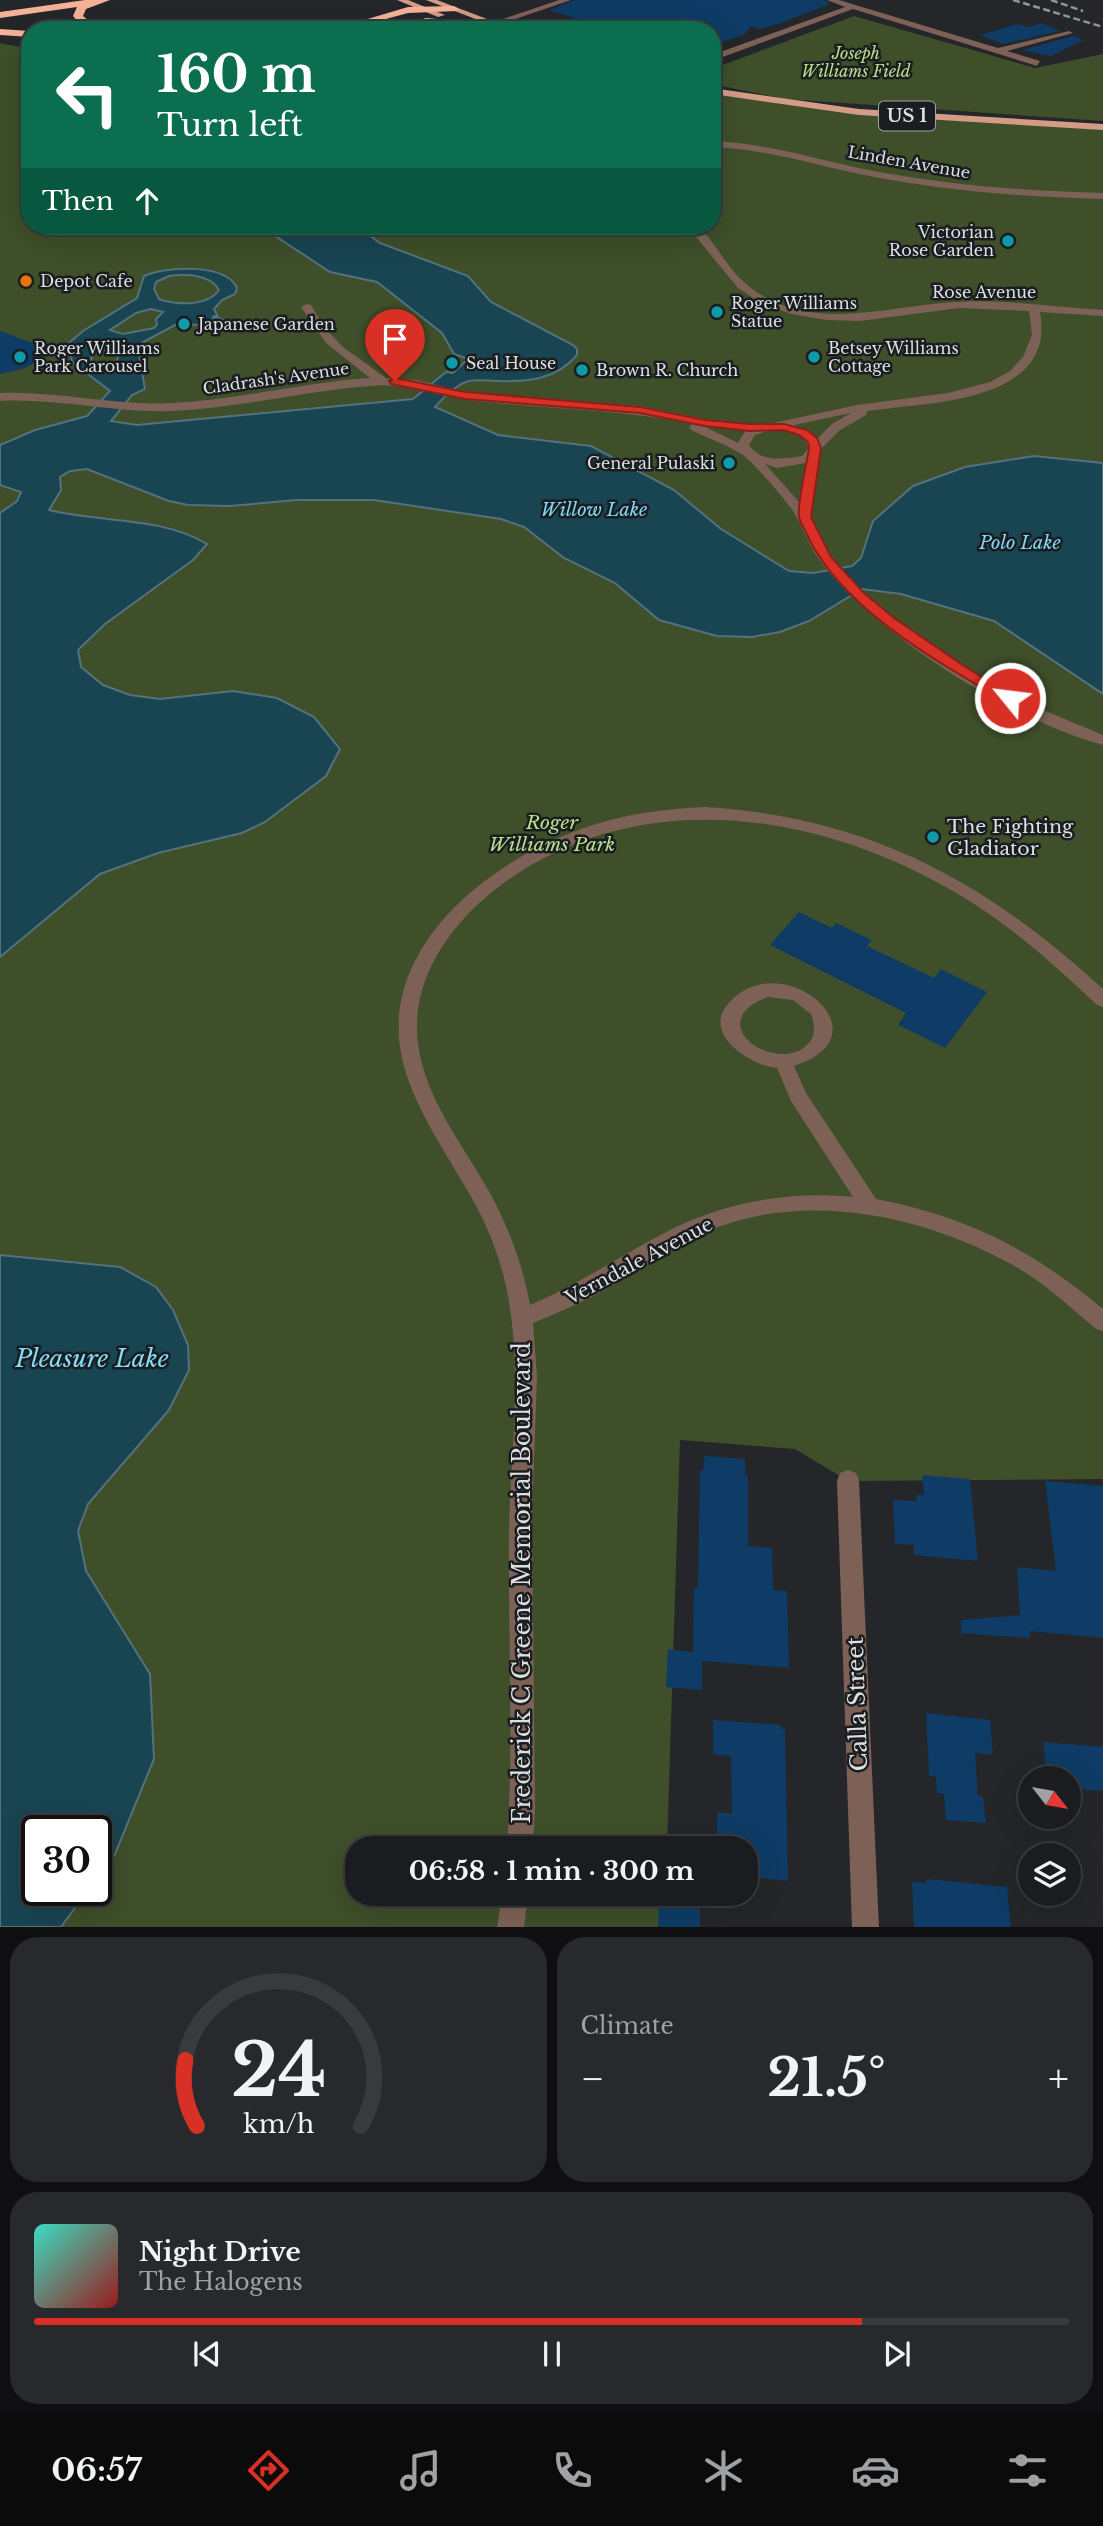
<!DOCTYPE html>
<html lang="en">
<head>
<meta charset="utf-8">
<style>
	:root { --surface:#1b1c1f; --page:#28292c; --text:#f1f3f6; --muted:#a0a1a4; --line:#393a3d; --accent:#d93025 }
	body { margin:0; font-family:"Libre Baskerville",serif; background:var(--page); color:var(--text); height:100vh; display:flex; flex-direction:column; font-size:26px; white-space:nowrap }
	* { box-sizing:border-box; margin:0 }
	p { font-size:23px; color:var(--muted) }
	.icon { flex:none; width:38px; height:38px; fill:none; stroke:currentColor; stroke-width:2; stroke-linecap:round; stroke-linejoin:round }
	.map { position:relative; height:1927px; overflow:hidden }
	.sheet { display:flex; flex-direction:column; gap:10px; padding:10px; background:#0f0f11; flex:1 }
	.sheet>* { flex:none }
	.hud { position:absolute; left:21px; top:21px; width:700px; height:214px; border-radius:28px; box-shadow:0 7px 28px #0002,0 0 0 2px var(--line); background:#0b6e4f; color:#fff; overflow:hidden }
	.needle { width:46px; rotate:121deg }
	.controls { position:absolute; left:1018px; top:1766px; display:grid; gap:14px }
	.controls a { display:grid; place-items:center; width:63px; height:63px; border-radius:50%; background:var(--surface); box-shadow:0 7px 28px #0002,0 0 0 2px var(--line); font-size:35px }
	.speed { position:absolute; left:21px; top:1815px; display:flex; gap:14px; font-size:35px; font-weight:700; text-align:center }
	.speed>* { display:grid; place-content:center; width:91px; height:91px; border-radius:50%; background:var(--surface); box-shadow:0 7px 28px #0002,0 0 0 2px var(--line); line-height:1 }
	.speed .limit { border:4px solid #111; border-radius:10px; background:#fff; color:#111 }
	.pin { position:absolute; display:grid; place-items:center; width:60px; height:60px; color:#fff; margin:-72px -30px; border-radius:50% 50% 50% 0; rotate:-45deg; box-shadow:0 0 7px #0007 }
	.pin .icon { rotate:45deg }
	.me { position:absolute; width:77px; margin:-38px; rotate:299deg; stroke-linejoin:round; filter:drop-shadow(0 0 5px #0008) }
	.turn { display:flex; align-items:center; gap:24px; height:147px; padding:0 21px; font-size:32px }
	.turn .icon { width:91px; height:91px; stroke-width:2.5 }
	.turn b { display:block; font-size:49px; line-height:60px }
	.then { display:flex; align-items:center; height:66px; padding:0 21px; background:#0003; gap:14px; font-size:26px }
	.big { font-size:52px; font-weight:800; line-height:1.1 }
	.sheet .card { flex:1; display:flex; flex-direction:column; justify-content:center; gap:10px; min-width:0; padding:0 24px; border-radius:28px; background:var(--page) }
	.sheet .dial { align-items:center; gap:0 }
	.dial svg { height:182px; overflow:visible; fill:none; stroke:var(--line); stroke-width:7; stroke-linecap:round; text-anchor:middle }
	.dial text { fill:var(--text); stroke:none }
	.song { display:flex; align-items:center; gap:21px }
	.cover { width:84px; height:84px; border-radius:10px; background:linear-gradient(135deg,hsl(170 70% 55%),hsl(0 70% 35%)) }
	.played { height:7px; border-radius:4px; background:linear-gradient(90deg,var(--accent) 80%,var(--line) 80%) }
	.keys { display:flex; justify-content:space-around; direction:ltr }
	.heat { display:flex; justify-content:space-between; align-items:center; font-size:38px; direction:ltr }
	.sheet .tiles { flex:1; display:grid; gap:10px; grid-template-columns:1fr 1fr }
	.card:last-child { grid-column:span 2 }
	.trip { position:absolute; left:345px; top:1836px; width:413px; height:70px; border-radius:28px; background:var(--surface); box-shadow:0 7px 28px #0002,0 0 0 2px var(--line); font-weight:800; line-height:70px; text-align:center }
	.tabs { display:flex; height:112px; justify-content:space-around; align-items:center; background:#0b0b0c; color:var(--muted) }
	.tabs .icon { width:49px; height:49px }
	.tabs .active { color:var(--accent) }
	.tabs b { font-size:32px; color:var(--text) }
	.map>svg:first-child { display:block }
	.green { fill:#3e4f2a; fill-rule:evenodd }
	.water { fill:#194452; stroke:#54727d; stroke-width:2; fill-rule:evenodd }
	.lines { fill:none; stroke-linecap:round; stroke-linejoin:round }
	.stream { stroke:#54727d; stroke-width:6 }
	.building { fill:#0e3c66 }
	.minor { fill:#7d6157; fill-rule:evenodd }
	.major { fill:#d49b86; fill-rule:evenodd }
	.highway { fill:#f6b298; fill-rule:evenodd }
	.rail { stroke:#939597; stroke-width:2.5; stroke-dasharray:7 3.5; stroke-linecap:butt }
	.route { fill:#d93025; stroke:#8d1f18; stroke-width:2 }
	.culture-dot { fill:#0f9aa8; stroke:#1a1d20; stroke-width:2.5 }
	.food-dot { fill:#e8710a; stroke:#1a1d20; stroke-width:2.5 }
	.labels { text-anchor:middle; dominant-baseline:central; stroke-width:5; stroke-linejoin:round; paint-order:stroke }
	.far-park-label { font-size:16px; font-style:italic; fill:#b9e08b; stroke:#1a1d20 }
	.far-street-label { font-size:16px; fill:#dddfe1; stroke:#1a1d20 }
	.far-poi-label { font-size:16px; fill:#dddfe1; stroke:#1a1d20; text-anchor:start }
	.shield { fill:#1a1d20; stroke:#a2a5a7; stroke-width:2 }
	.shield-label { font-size:18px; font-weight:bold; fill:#dddfe1 }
	.far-water-label { font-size:18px; font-style:italic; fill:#83daf9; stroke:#1a1d20 }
	.park-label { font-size:19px; font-style:italic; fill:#b9e08b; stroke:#1a1d20 }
	.poi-label { font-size:19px; fill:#dddfe1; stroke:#1a1d20; text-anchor:start }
	.street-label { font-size:19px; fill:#dddfe1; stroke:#1a1d20 }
	.near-street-label { font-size:23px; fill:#dddfe1; stroke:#1a1d20 }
	.near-water-label { font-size:24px; font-style:italic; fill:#83daf9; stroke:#1a1d20 }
</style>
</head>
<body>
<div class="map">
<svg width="1103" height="1928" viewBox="0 0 1103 1928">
	<rect width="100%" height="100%" fill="#242629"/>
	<g class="green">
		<polygon points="854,16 1035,68 1103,54 1103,121 785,99 712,84 712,69"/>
		<path d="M0,43L30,49V226H712V94L839,112L1103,128V1479L848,1481L795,1449L680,1440L667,1848H357V1894H666L665,1927L0,1928ZM37,1830H96V1890H37Z"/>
	</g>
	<g class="water">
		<path d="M260,226H357L380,243L468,276L491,302L573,345L577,349V355C556,380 527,382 497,381C488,381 478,379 469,381C457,384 443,398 435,407L498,435L591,446L674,490L721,529L789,571L813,573L852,566L861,558L873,521L913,486L965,467L1034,456L1103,463V694L994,621L901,594L862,589L809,621L780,632L752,637L717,636L659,620L615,583L564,558L524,527L501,519L374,500H297L230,506L188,505L169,501L87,469L70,471L60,477L61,490L49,510C101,523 160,516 207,544L193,560L105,624L78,650L81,667L103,685L130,695L160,699L233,691L277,698L314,717L340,749L326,776L265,822L242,833L158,853L100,874L0,957V513L17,501L21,492L0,485V445L35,430L87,416L110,391L72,362L69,343L83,331L137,298L144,276C165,266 226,263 237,288L235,294L222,300L214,309L218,317L202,325L177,324L143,342L138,349L145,389L132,395L111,421L137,425L413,399L446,372L453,373L468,359L454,354L442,333L377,282L330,272ZM169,276C185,274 211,274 219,290C207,307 176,305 159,299L154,289L156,282ZM151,309L163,312L156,319L157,325L154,328L123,334L110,330L136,313ZM110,342L115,343L120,348L115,369C102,371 100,369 91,360L93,352Z"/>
		<polygon points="0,1255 120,1267 156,1287 173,1310 188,1345 189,1370 169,1410 88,1504 78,1531 86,1571 150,1674 154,1759 115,1854 96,1879 96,1830 37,1830 37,1890 88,1890 61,1927 0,1927"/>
	</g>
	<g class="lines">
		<polyline class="stream" points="215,318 236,329"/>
	</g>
	<g class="building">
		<polygon points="574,0 824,0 830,4 778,24 759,29 751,26 745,34 712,46 712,30 609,30 550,10"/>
		<polygon points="1042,23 1060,31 1003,44 980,35 1018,24 1029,27"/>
		<polygon points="1073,36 1084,40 1051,56 1022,50"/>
		<polygon points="0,331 24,340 56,351 25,368 0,374"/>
		<polygon points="799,912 832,928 836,923 872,940 867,946 934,978 941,969 987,992 945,1048 898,1025 906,1013 770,945"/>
		<polygon points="704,1456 745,1459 745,1475 748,1475 748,1546 772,1548 773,1590 787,1591 789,1668 702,1661 702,1690 666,1687 668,1649 693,1652 694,1588 698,1588 700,1471 703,1471"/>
		<polygon points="922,1475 970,1479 978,1561 914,1555 914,1545 895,1544 893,1500 917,1501 916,1495 924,1495"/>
		<polygon points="1045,1481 1103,1486 1103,1638 1030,1631 1030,1638 961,1633 961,1620 1020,1615 1017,1567 1056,1571"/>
		<polygon points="926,1713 990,1720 993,1755 975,1753 978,1796 983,1797 986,1823 946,1820 944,1794 937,1793 936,1777 929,1776"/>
		<polygon points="713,1720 781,1725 781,1728 785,1729 788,1881 746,1876 746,1848 731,1848 731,1842 717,1840 717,1812 732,1814 731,1756 713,1754"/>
		<polygon points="1043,1742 1103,1747 1103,1791 1069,1788 1069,1778 1047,1778"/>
		<polygon points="927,1879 1007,1887 1011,1928 914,1928 912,1882 926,1883"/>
		<polygon points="659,1894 700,1894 700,1928 658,1928"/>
	</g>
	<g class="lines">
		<g class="minor">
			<polygon points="559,0 571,0 498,25 491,23"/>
			<polygon points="827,0 839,0 998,48 1069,31 1073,33 1007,51 1040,61 1037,66 853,9 712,61 712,55 845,7"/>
			<path d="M712,141C766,143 817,160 869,170C947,185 1025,191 1103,193V199C1025,197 947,191 869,176C817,166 766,149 712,147Z"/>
			<path d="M687,226H698L704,232C718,248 728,268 744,282C803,336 886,306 954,302C1004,299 1053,307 1103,310V316L1040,312C1057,404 928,402 867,411L866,415L840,430L819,451L810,519L831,557L861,589L892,616L961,665L1036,707L1103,735V745C1013,721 882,638 824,566C810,549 804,529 793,511C784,498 755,464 743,455C728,445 707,438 691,430L689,427L692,424C618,409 543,409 468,400C439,396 413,387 383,385C312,389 242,408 171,411C113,413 57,398 0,401V393C58,391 115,406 172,403C239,400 304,382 370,378L326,343L301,307L307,304L311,305L325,328L343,347L386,378L416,380L465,392L640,406L705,419L764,425L857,405L948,393L990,382L1010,371L1023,357L1032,335L1029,311L959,308L860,321L827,320L791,314L761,303L738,288ZM851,413L832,424L817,439L809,431L794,425ZM703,426L705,427L746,430L738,443ZM767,431C784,429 801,430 809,448L802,456C783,459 761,463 749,445L755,435ZM806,463L800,503L765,464L777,468Z"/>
			<path d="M705,807C868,817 984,880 1103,989V1007L1097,1005C1055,966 1013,927 963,897C823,812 640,782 501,885C458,917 419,966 417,1022C415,1087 460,1139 490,1193C509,1228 523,1266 530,1305C582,1283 626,1252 676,1227C731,1201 792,1191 853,1197L791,1101L777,1068C751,1066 703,1035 727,1005C779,941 892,1035 794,1066L806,1093L876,1199C968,1217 1031,1249 1103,1309V1331L1096,1329C1069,1306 1042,1281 1011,1264C922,1215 805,1190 708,1231C668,1248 634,1274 597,1294C576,1305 555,1314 533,1323L537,1377L532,1515L535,1807L533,1848H507C514,1743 508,1638 509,1532C510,1463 520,1393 512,1324C508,1282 495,1240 475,1204C451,1160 420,1118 405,1070C369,950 493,856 593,825C630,813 667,809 705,807ZM768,997L793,1000L811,1014C815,1025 816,1037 807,1045C776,1075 699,1023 768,997Z"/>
			<polygon points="848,1470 856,1473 859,1481 879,1928 852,1928 837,1481 840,1473"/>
			<polygon points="502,1894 528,1894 524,1928 497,1928"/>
		</g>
		<g class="major">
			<polygon points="397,0 408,0 445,15 438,17"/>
			<polygon points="426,0 437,0 516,30 504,30"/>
			<polygon points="712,88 859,109 1103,124 1103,130 859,115 712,94"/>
		</g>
		<g class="highway">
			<polygon points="85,0 110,0 86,9 83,16 100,30 83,28 73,16 77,7 0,18 0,12"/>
			<polygon points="454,6 459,9 457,11 408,13 349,29 344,26 408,7"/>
			<polygon points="426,18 468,22 473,25 468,28 423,23 423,19"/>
			<polygon points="0,29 30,31 30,37 0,35"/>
		</g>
		<g class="rail">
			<polyline points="1013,0 1103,27"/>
			<polyline points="1051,0 1083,11"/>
		</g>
	</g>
	<path class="route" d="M395,378L465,392L640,407L705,420L750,424H784L807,430L817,438L821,448L811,517L831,557L864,593L894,618L964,666L1016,698L1010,702L1005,701C936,661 844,610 808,537C806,531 800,523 799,517C797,504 807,463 809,448L808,442L799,435L783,430L750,431L705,426L640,413L465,399L391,384L389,381Z"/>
	<g class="culture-dot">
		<circle cx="1008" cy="241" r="7"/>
		<circle cx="717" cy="312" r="7"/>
		<circle cx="184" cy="324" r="7"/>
		<circle cx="20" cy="357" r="7"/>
		<circle cx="814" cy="357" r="7"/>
		<circle cx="452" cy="363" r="7"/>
		<circle cx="582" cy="370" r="7"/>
		<circle cx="729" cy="463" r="7"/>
		<circle cx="933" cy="837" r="7"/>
	</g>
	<circle class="food-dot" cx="26" cy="281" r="7"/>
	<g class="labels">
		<g class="far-park-label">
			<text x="856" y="53">Joseph<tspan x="856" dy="18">Williams Field</tspan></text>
		</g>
		<g class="far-street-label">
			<text transform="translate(909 162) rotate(10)">Linden Avenue</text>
			<text x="984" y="292">Rose Avenue</text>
			<text transform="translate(276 378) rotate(-8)">Cladrash's Avenue</text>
		</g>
		<g class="far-poi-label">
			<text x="994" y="232" text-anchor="end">Victorian<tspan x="994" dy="18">Rose Garden</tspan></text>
			<text x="40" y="281">Depot Cafe</text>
			<text x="731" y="303">Roger Williams<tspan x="731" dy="18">Statue</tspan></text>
			<text x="198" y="324">Japanese Garden</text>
			<text x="34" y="348">Roger Williams<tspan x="34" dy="18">Park Carousel</tspan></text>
			<text x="828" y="348">Betsey Williams<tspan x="828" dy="18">Cottage</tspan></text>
			<text x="466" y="363">Seal House</text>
			<text x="596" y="370">Brown R. Church</text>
			<text x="715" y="463" text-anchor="end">General Pulaski</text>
		</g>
		<rect class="shield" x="879" y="101.5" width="56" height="29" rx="5"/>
		<g class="shield-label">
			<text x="907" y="116">US 1</text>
		</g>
		<g class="far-water-label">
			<text x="594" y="510">Willow Lake</text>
			<text x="1020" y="543">Polo Lake</text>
		</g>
		<g class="park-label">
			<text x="552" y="822">Roger<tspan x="552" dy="22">Williams Park</tspan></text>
		</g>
		<g class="poi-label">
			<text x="947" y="826">The Fighting<tspan x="947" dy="22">Gladiator</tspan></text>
		</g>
		<g class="street-label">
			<text transform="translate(639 1261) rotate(-28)">Verndale Avenue</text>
		</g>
		<g class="near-street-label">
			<text transform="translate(522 1583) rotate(-90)">Frederick C Greene Memorial Boulevard</text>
			<text transform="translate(857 1704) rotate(-92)">Calla Street</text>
		</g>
		<g class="near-water-label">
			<text x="92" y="1358">Pleasure Lake</text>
		</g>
	</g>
</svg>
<div class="controls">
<a><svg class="needle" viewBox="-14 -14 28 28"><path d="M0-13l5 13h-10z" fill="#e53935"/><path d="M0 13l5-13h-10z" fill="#a0a1a4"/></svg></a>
<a><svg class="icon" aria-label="layers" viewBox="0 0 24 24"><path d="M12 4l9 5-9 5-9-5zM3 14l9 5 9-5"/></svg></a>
</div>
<div class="speed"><div class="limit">30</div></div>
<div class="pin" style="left:395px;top:381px;background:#d93025"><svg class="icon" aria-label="arrive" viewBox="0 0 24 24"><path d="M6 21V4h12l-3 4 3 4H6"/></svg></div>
<svg class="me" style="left:1010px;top:698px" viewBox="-20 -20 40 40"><circle r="17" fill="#d93025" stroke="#fff" stroke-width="3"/><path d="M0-11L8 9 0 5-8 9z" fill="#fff"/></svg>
<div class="trip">06:58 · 1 min · 300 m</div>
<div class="hud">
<div class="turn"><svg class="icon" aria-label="left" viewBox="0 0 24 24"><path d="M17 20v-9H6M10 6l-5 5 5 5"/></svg><div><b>160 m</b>Turn left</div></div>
<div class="then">Then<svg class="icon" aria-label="ahead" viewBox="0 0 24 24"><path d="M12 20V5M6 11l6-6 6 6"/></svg></div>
</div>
</div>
<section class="sheet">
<div class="tiles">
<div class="card dial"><svg viewBox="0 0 100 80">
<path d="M14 69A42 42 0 1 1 86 69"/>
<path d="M14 69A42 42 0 0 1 9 40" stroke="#d93025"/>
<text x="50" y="56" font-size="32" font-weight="700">24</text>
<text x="50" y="72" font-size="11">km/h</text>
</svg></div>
<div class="card"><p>Climate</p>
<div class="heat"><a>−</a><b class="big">21.5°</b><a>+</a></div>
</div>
<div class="card">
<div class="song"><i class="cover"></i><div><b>Night Drive</b><p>The Halogens</p></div></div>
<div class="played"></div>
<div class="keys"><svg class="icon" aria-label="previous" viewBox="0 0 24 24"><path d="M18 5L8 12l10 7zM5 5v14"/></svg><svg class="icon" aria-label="pause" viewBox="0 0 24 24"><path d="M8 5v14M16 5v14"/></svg><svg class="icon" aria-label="next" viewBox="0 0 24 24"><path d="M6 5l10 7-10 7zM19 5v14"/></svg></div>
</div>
</div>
</section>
<nav class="tabs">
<b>06:57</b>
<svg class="icon active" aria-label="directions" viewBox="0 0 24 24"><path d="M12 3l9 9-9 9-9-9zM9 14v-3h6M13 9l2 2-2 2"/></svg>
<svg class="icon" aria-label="music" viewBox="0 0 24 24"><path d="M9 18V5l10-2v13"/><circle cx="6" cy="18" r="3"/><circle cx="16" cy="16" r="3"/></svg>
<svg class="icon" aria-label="phone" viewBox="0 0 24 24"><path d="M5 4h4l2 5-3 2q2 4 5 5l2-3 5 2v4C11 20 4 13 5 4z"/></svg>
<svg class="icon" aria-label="climate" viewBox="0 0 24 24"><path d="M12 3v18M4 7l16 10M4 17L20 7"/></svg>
<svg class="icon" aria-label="car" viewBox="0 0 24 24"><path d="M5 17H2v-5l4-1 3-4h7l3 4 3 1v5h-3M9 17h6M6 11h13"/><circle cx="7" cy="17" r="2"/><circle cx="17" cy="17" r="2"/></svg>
<svg class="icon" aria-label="filters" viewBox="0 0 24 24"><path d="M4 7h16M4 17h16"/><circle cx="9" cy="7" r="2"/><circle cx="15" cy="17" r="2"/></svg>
</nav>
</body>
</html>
